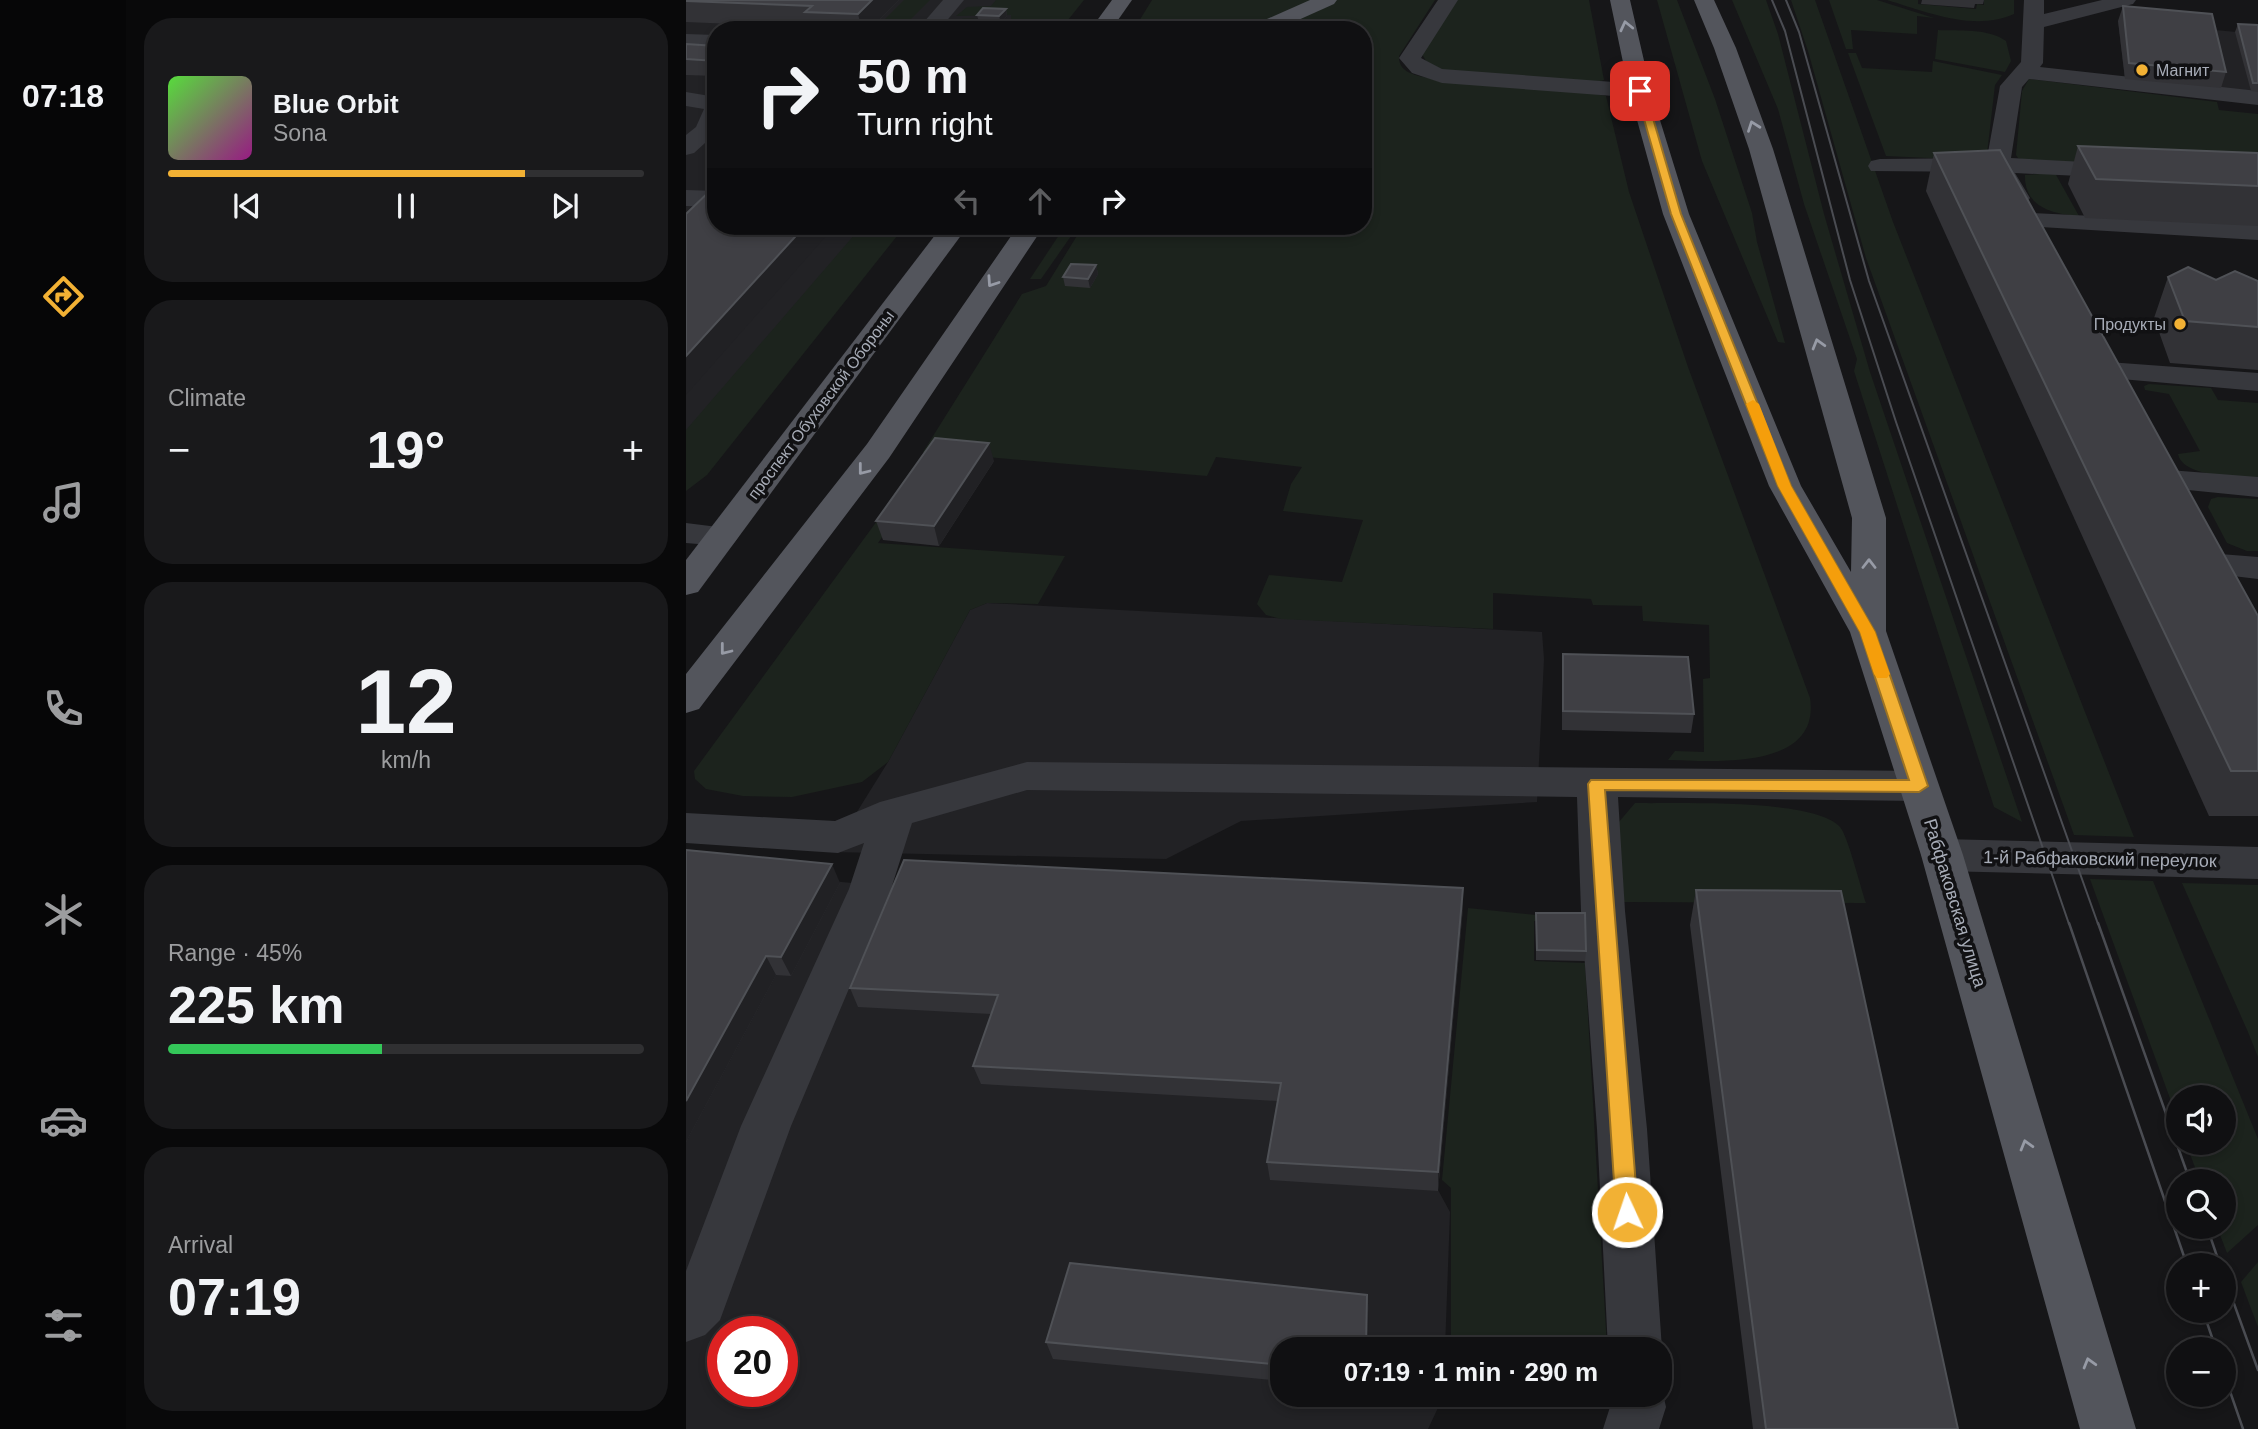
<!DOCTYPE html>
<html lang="en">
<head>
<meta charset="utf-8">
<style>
	:root { --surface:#101012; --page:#19191b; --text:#f1f3f6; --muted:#9c9d9f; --line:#303032; --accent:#f2b134 }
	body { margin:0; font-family:Arial,sans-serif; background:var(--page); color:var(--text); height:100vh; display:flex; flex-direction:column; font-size:26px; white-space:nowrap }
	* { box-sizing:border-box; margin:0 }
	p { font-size:23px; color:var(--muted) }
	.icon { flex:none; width:38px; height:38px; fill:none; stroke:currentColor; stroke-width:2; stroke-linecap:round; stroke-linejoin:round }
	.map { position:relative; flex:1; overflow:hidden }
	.sheet { display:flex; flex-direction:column; gap:18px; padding:18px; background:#09090a; width:560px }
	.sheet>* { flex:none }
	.guide { position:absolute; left:21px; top:21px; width:665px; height:214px; border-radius:28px; box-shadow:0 4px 10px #0003,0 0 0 2px var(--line); background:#101012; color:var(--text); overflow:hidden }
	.tools { position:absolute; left:1480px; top:1085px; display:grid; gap:14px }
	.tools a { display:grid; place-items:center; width:70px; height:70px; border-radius:50%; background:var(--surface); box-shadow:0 4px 10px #0003,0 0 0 2px var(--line); font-size:35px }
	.speed { position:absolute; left:21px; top:1316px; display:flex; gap:14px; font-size:35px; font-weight:700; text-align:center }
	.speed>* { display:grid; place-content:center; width:91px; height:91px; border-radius:50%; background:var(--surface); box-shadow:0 4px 10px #0003,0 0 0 2px var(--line); line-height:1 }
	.speed .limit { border:10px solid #d22; background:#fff; color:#111 }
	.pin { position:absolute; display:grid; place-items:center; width:60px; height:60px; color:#fff; margin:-30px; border-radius:14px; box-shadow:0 4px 10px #0006 }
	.me { position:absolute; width:77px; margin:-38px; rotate:357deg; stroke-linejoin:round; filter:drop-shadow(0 0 5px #0008) }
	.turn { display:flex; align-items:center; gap:24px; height:147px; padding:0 35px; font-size:32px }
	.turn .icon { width:91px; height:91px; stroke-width:2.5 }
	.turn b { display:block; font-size:49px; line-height:60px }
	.lanes { display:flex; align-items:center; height:66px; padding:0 35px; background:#0003; justify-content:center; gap:35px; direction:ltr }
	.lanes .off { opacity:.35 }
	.big { font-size:52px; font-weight:600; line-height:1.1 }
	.sheet .widget { flex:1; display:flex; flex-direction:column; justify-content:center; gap:10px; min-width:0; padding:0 24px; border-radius:28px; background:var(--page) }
	.sheet .dial { align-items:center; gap:0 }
	.dial b { font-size:91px; line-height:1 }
	.song { display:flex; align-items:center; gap:21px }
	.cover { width:84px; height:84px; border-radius:10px; background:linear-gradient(135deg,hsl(110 70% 55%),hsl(310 70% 35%)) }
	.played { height:7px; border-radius:4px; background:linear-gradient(90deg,var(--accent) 75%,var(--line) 75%) }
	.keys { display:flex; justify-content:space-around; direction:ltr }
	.heat { display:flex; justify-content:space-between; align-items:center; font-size:38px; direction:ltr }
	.charge { height:10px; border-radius:5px; background:linear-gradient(90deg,#34c759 45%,var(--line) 0) }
	.trip { position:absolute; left:584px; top:1337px; width:402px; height:70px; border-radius:28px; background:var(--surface); box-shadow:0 4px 10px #0003,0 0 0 2px var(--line); font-weight:600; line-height:70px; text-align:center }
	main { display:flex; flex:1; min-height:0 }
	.tab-bar { display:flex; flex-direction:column; width:126px; justify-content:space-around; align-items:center; background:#060607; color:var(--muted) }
	.tab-bar .icon { width:49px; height:49px }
	.tab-bar .on { color:var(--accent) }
	.tab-bar b { font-size:32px; color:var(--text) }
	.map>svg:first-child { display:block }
	.built { fill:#222225; fill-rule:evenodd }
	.green { fill:#1c231d }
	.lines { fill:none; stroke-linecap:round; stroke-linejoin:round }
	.minor { fill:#37383d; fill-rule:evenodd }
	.major { fill:#53555c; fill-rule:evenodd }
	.tram-far1 { stroke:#4a4c52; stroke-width:2 }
	.tram { stroke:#4a4c52; stroke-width:2.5 }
	.wall { fill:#323236 }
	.shaded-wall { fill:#212124 }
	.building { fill:#3f3f44; stroke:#4f5156; stroke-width:2 }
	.oneway { stroke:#979ba6 }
	.route { fill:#f2b134; stroke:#9d7322; stroke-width:2 }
	.slow { fill:#f59e0b }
	.poi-dot { fill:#f2b134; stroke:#111113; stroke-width:2.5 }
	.labels { text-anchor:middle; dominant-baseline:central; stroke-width:7; stroke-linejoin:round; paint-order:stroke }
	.far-poi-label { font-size:16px; fill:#a8adb8; stroke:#111113; text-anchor:start }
	.far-street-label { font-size:16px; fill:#a8adb8; stroke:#111113 }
	.street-label { font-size:18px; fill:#a8adb8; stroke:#111113 }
</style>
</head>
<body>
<main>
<nav class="tab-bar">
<b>07:18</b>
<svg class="icon on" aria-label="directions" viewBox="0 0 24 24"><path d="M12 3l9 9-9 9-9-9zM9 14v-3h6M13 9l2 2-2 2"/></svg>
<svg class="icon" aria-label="music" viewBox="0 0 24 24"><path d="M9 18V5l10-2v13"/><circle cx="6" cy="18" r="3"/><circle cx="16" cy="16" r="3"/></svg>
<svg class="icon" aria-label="phone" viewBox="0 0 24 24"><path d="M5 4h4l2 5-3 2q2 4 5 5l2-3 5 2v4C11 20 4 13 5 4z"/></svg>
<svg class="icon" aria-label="climate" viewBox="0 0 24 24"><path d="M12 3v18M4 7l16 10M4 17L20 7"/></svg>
<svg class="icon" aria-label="car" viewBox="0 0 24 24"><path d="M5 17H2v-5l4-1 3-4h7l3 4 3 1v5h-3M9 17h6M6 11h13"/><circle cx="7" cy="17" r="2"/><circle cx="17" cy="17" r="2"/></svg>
<svg class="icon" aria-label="filters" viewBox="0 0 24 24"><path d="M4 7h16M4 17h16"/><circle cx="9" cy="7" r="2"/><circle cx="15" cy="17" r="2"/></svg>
</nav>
<section class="sheet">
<div class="widget">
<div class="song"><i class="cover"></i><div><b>Blue Orbit</b><p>Sona</p></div></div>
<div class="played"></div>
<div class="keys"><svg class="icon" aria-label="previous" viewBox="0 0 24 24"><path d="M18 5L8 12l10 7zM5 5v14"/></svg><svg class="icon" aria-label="pause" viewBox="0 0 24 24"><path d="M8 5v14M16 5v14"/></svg><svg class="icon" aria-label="next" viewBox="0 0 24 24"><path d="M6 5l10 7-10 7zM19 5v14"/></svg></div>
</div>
<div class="widget"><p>Climate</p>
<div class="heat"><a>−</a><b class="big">19°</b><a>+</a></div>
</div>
<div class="widget dial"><b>12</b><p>km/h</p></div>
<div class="widget"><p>Range · 45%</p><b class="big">225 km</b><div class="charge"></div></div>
<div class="widget"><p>Arrival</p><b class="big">07:19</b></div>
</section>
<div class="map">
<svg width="1572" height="1429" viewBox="0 0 1572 1429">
	<rect width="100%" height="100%" fill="#161618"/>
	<g class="built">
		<polygon points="0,0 387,0 363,30 30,30 30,226 204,226 0,478"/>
		<polygon points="1432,21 1572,34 1572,92 1439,79"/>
		<polygon points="301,603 856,632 858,659 851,802 555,821 480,859 146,852 202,762 284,610"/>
		<path d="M0,867L197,886L226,880L752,1190L764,1212L759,1349H597V1395H758L742,1429H0ZM37,1332H96V1391H37Z"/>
	</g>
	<g class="green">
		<polygon points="218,0 244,0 219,25 194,24"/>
		<path d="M310,0H398L374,30H258C268,18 276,18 292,19L288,24L316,25L325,19V15L270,16L281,7L305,6Z"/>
		<path d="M466,0H749L713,56C712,73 731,76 744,78L897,91L920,96L943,192L1002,367L1124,698C1135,771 1027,761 982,760L989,751L1018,752L1017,679L1024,678L1023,625L957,621L956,606L907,605L905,599L807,593V629L595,619L580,615L571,604L583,575L656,582L677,520L597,511L605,484L616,467L530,457L521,476L255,453L192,543L379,556L352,604L301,603L284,610L202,762L176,782L106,797L57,796L20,789L9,779L8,771L240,454L237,452L336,294L360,286L397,226H677V30H529L450,26Z"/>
		<polygon points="769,0 903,0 918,80 911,82 758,71 740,61 736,54"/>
		<polygon points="971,0 991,0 1029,99 1066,213 1071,242 1099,343 1092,342 1016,161"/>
		<polygon points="1046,0 1080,0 1092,34 1138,214 1184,372 1336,822 1308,807 1168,371 1171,359 1118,204 1092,109"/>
		<polygon points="1105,0 1129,0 1207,222 1448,837 1388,835 1180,258 1122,51"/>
		<polygon points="1143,0 1191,0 1248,18 1231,16 1231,34 1165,30 1167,49 1160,49"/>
		<path d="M1201,0H1232V4L1290,9L1291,4L1298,5V0H1328V14C1288,32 1241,12 1201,0Z"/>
		<path d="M1252,30C1273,31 1302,28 1320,41L1325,61L1319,72L1249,59Z"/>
		<polygon points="1162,53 1170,53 1176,68 1246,72 1247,61 1316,75 1309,85 1301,154 1287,160 1200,156"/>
		<polygon points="1343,79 1531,102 1533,110 1572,114 1572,169 1343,161 1332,158 1330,155 1336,91"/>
		<path d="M1369,173L1393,216C1368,214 1338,208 1339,175Z"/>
		<polygon points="176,226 219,226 21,475 0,491 0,430"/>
		<polygon points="379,226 392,226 355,279 344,279"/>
		<path d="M1463,384L1525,388L1532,400L1572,403V478C1552,476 1497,478 1492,454L1514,451L1483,394L1459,390L1458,386Z"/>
		<polygon points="1532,497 1572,499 1572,551 1561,551 1541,543 1522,507 1525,499"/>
		<path d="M949,803C991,804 1128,798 1154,827C1162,836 1175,889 1180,903L938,902L932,823Z"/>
		<polygon points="1404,879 1467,881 1572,1139 1572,1225 1541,1253 1531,1227 1538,1227 1538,1181 1514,1181 1500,1143 1538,1143 1538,1097 1493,1097 1493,1123"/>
		<polygon points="1496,883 1572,885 1572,1057 1562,1032"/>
		<polygon points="782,908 898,920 898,922 848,921 848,961 899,963 921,1349 765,1349 765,1188 756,1180"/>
		<polygon points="1572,1262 1572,1327 1555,1282"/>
	</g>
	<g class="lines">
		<g class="minor">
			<polygon points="257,0 278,0 253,30 231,30"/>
			<polygon points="752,0 772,0 735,58 756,69 954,84 962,86 965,91 962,96 954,98 756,83 726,73 713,58"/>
			<polygon points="1338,0 1358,0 1358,14 1416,0 1450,0 1447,4 1358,27 1357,63 1354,67 1572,91 1572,105 1343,79 1336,87 1325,158 1437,164 1446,166 1449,171 1446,176 1437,178 1329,173 1344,198 1340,203 1331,206 1322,203 1304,172 1185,171 1182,166 1185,161 1194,159 1301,158 1314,86 1335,62"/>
			<polygon points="0,34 30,35 30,47 0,46"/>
			<polygon points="0,92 30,97 30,133 8,153 0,155 0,135 10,127 18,109 0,106"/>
			<polygon points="0,190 30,191 30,207 0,206"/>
			<polygon points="1345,213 1572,224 1572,240 1336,226 1332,221 1336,216"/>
			<polygon points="1422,362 1572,373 1572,391 1412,377 1407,371 1412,365"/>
			<polygon points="1483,470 1572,477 1572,497 1472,487 1467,480 1472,473"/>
			<polygon points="0,523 48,529 53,536 48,543 36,546 0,543"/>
			<polygon points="1534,554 1572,557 1572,579 1522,573 1517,565 1522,557"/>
			<polygon points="341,762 1233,771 1247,776 1253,786 1247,796 1233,801 932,797 939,911 961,1129 976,1349 975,1353 975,1349 922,1349 911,1129 895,911 891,797 341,790 226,823 205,889 105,1126 34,1320 19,1335 0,1342 0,1271 55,1126 163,889 178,843 152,853 0,843 0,813 149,821 194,802"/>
			<polygon points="1256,839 1572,847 1572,879 1256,871 1241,866 1235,855 1241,844"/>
			<polygon points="975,1385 980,1407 973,1429 917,1429 924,1407 923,1395 975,1395"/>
		</g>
		<g class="major">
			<polygon points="426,0 446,0 425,30 404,30"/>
			<polygon points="624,0 651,0 648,4 590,30 562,30 565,26"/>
			<polygon points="924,0 944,0 965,91 1003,214 1115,486 1165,572 1166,518 1063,149 1028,48 1008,0 1028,0 1050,48 1087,149 1200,518 1200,631 1277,855 1450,1429 1394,1429 1235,855 1164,632 1083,486 977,214 943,91"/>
			<polygon points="256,226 282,226 12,592 0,595 0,560"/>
			<polygon points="332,226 358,226 203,458 13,709 0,713 0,674 181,444"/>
		</g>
		<g class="tram-far1">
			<polyline points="1086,0 1099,31 1164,280 1210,422 1383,924"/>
			<polyline points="1100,0 1113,32 1183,281 1412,924"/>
		</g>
		<g class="tram">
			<polyline points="1383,923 1501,1265"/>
			<polyline points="1412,923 1504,1181"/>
			<polyline points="1521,1227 1534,1265"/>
			<polyline points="1538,1276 1572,1370"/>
			<polyline points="1517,1311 1530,1349"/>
			<polyline points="1538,1374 1557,1429"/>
		</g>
	</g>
	<g class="wall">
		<polygon points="0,0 213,0 183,30 124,30 124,27 0,22"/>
		<polygon points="1236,0 1298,0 1297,4 1289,4 1288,8 1235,4"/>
		<polygon points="1437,6 1540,72 1535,88 1439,79 1432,21"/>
		<polygon points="320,9 321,16 315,23 293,22 291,15"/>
		<polygon points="1552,24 1572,25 1572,92 1565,91 1549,32"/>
		<polygon points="0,44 30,46 30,76 0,75"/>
		<polygon points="1392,146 1572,153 1572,226 1399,218 1382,184"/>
		<polygon points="1248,153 1572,616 1572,816 1523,816 1240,191"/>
		<polygon points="410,265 412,274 404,288 379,286 377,277"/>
		<polygon points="1482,277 1530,280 1572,281 1572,370 1484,363 1468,318"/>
		<polygon points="308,461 253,546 197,540 190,521"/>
		<polygon points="877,654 1008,714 1005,733 876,730 876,674"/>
		<polygon points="0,850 154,883 105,976 90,975 0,1142"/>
		<polygon points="777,888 777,907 752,1191 584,1180 581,1162 591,1101 295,1084 287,1066 305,1014 172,1007 164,988"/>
		<polygon points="1010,890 1272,1429 1067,1429 1004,925"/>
		<polygon points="850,913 900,951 899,961 850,960"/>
		<polygon points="681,1295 683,1312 597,1349 597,1381 367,1359 360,1342"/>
	</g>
	<g class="shaded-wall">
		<polygon points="186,0 213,0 183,30 176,30 172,14"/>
		<polygon points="320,9 321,16 315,23 313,16"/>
		<polygon points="119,226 149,226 0,395 0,356"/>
		<polygon points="410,265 412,274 404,288 402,279"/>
		<polygon points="303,443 308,461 253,546 248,526"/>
		<polygon points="146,864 154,883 105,976 95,957"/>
		<polygon points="777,888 777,907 752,1191 752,1172"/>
		<polygon points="80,956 90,975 0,1142 0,1101"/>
		<polygon points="681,1295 683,1312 682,1349 680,1349"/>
	</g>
	<g class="building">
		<polygon points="0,0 186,0 172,14 119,12 126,6 0,1"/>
		<polygon points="1437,6 1526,14 1540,72 1443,63"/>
		<polygon points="297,8 320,9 313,16 291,15"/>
		<polygon points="1552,24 1572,25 1572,83 1567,83"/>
		<polygon points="0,44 30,46 30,61 0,59"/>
		<polygon points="1392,146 1572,153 1572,186 1410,179"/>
		<polygon points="1314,150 1572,616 1572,771 1545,771 1248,153"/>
		<polygon points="30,185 30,226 119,226 0,356 0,214"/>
		<polygon points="385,264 410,265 402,279 377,277"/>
		<polygon points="1502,267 1530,280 1549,271 1572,281 1572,327 1499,321 1482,277"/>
		<polygon points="249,438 303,443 248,526 190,521"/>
		<polygon points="877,654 1002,657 1008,714 877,711"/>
		<polygon points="0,850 146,864 95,957 80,956 0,1101"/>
		<polygon points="218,860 777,888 752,1172 581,1162 595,1083 287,1066 312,995 164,988"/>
		<polygon points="1010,890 1155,891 1272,1429 1080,1429"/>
		<polygon points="850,913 899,913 900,951 851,950"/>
		<polygon points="384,1263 681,1295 680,1349 597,1349 597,1365 360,1342"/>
	</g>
	<defs><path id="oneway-chevron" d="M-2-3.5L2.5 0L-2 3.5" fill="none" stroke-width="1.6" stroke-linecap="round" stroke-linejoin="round" transform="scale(1.75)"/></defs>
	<g class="oneway">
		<use href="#oneway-chevron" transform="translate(940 26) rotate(-103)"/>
		<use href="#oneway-chevron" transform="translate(1067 126) rotate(-110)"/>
		<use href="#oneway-chevron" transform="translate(306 282) rotate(124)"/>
		<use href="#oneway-chevron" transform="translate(1132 344) rotate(-106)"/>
		<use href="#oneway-chevron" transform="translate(177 470) rotate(128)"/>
		<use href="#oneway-chevron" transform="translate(1183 564) rotate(-90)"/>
		<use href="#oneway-chevron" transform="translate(39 650) rotate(128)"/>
		<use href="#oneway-chevron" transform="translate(1340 1145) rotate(-106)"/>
		<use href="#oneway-chevron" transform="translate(1403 1363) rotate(-106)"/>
	</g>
	<polygon class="route" points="954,88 959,91 995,214 1026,291 1105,486 1189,632 1242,786 1233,792 919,790 952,1212 948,1219 941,1222 933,1219 930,1212 902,784 905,780 1223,780 1174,632 1092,486 985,214 950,91"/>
	<polygon class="slow" points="1067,400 1073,404 1105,486 1189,632 1204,674 1201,678 1191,678 1188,674 1174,632 1092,486 1060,404"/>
	<g class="poi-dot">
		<circle cx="1456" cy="70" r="7"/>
		<circle cx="1494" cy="324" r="7"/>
	</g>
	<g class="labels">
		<g class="far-poi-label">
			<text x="1470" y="70">Магнит</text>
			<text x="1480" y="324" text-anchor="end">Продукты</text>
		</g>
		<g class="far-street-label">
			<text transform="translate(135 405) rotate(-53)">проспект Обуховской Обороны</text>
		</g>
		<g class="street-label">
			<text transform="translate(1414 859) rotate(1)">1-й Рабфаковский переулок</text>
			<text transform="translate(1269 903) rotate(73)">Рабфаковская улица</text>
		</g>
	</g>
</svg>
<div class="tools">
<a><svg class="icon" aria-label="sound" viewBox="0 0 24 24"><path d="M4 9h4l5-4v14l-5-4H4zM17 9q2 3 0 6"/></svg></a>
<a><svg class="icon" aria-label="search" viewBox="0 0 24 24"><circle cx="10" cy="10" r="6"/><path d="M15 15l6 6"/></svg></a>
<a>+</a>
<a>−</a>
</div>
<div class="speed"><div class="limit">20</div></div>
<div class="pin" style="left:954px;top:91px;background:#d93025"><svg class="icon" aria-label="arrive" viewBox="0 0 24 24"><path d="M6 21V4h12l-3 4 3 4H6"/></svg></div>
<svg class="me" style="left:941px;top:1212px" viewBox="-20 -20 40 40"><circle r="17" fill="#f2b134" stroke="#fff" stroke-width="3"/><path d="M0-11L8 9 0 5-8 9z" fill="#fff"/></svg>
<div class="trip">07:19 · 1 min · 290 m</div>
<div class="guide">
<div class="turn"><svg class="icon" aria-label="right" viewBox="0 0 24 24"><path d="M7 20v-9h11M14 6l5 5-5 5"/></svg><div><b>50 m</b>Turn right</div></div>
<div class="lanes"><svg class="icon off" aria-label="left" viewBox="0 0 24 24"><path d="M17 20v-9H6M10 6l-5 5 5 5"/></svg><svg class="icon off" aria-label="ahead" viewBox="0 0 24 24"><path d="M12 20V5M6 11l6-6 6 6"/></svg><svg class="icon" aria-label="right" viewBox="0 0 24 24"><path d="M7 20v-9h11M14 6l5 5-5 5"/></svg></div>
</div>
</div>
</main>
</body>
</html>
